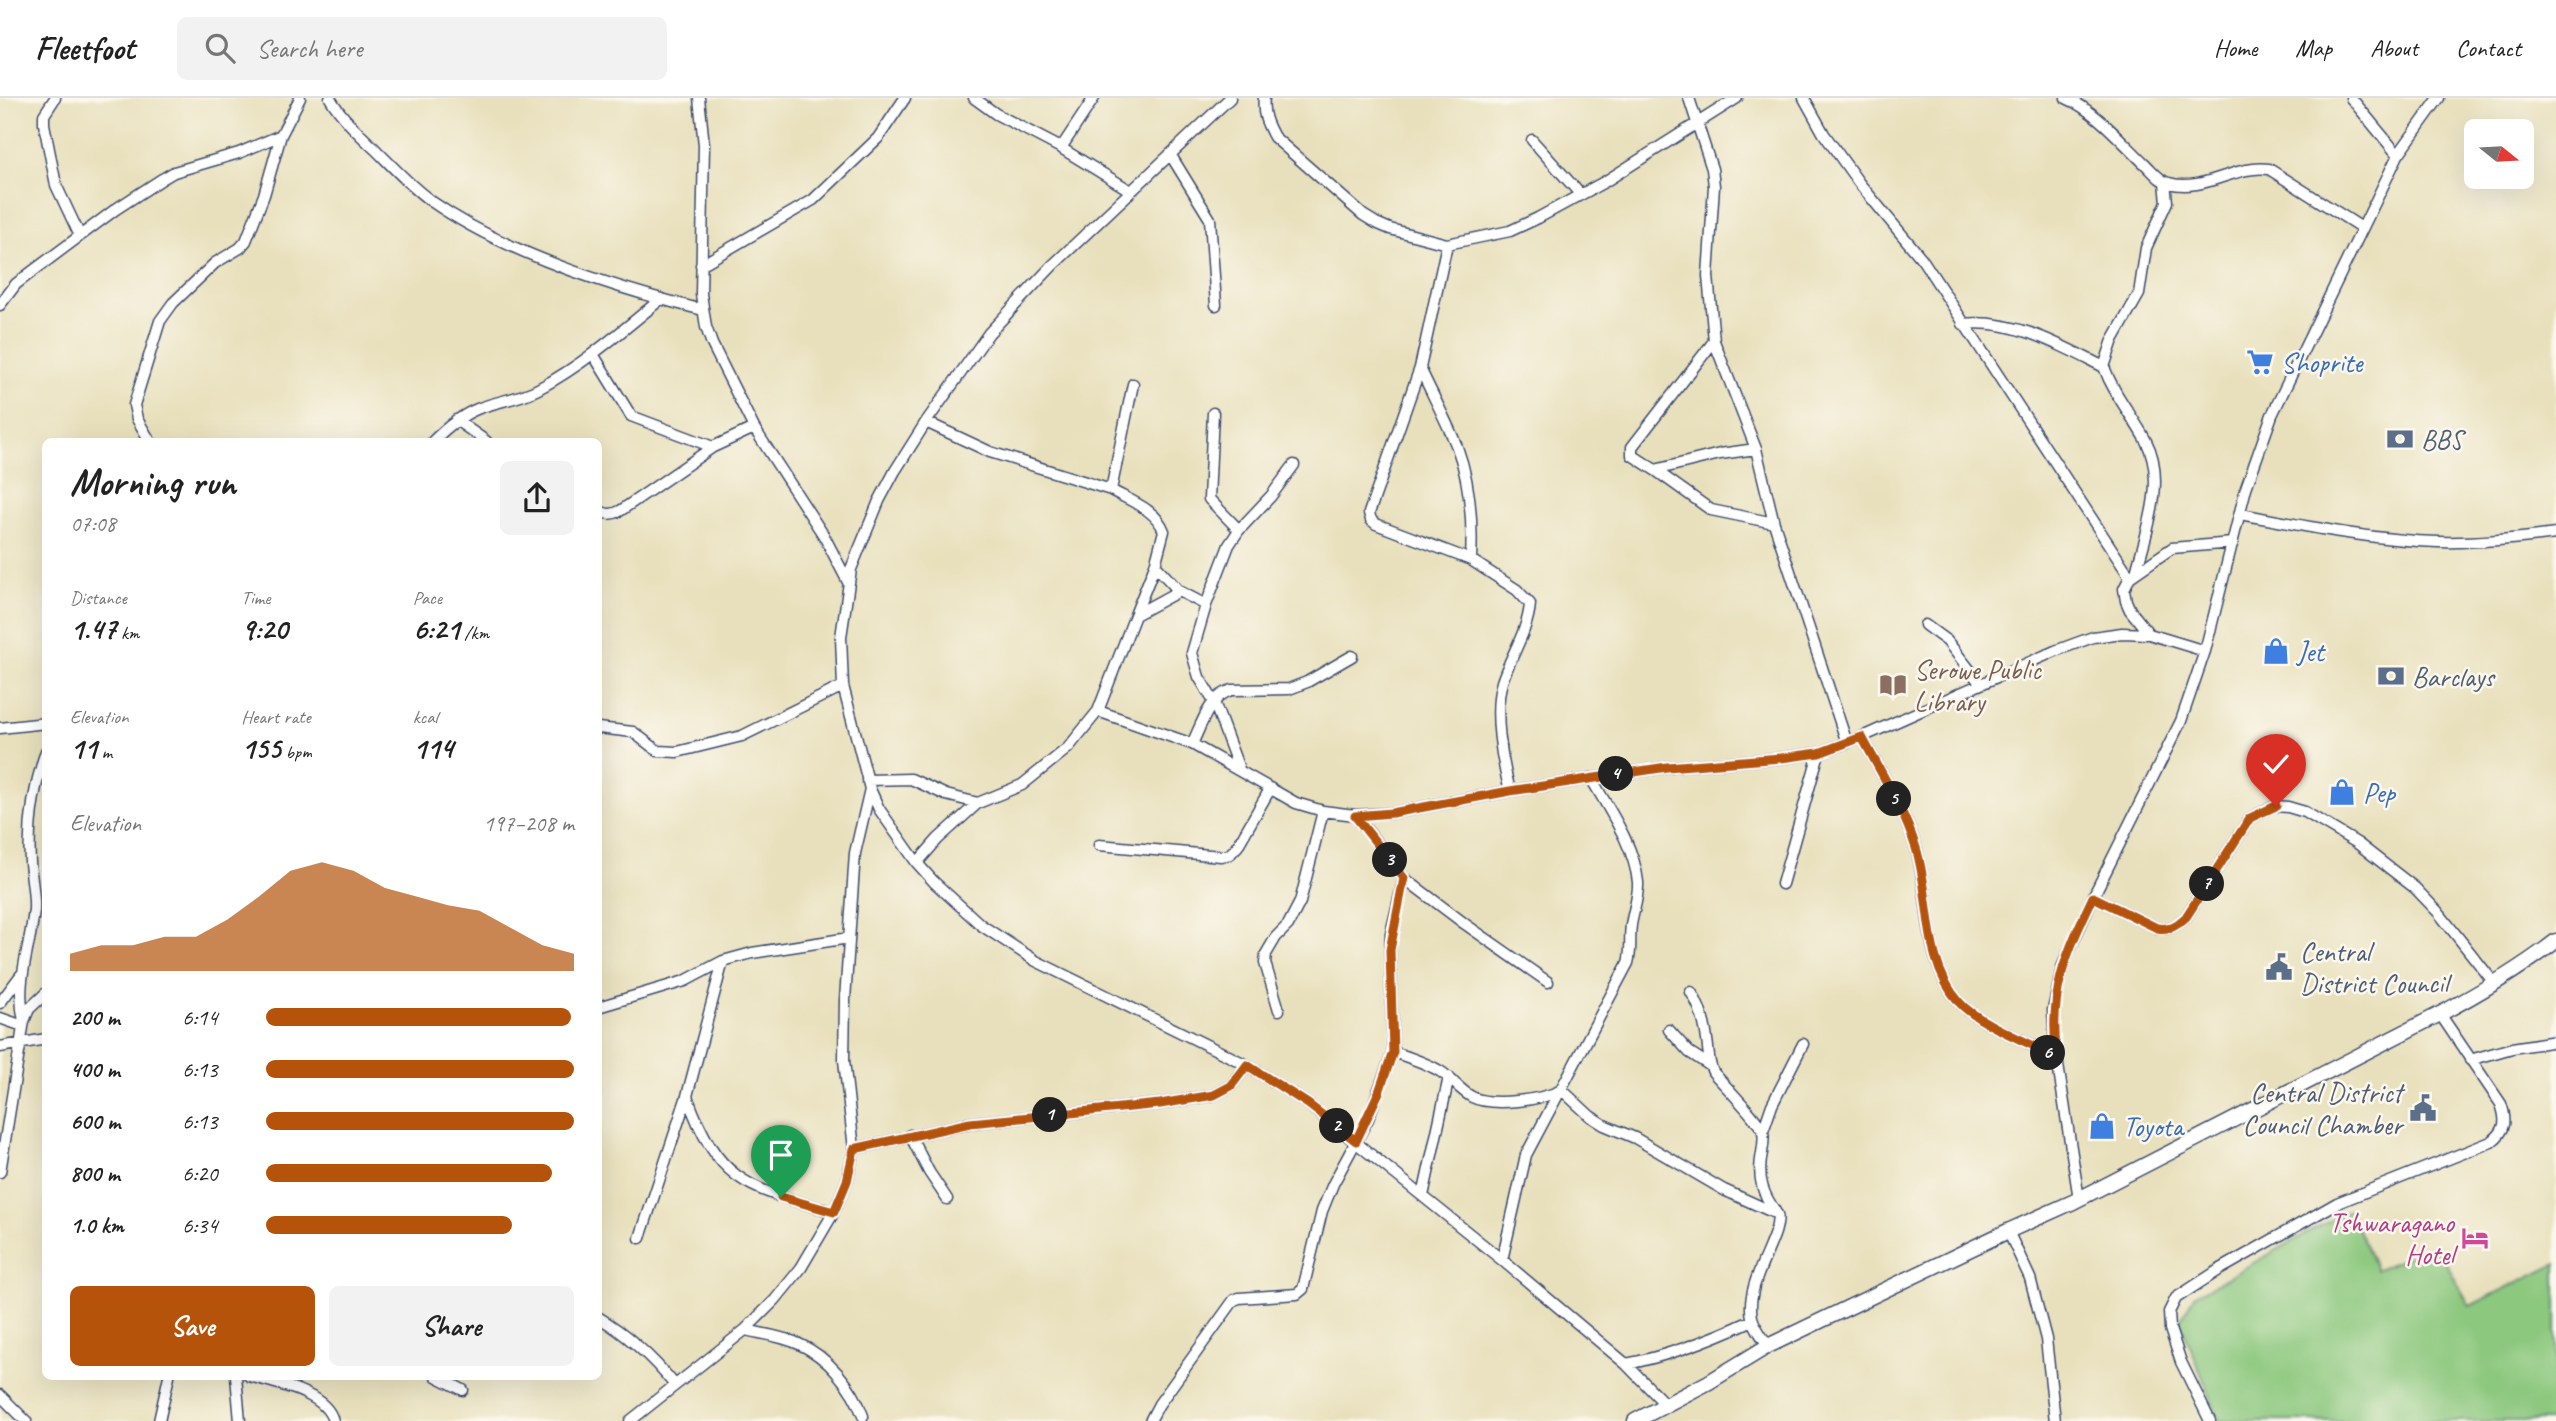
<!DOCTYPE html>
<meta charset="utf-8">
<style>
body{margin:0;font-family:Caveat,sans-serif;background:#f2f2f2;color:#222;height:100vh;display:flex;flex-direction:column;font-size:26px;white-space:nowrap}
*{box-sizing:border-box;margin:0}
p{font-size:23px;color:#767676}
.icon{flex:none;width:38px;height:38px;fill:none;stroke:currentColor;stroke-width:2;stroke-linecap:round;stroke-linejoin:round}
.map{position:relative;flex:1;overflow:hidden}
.drawer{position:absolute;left:42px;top:340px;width:560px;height:942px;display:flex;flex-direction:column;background:#fff;border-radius:10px;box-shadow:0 7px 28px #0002}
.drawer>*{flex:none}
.needle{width:46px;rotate:108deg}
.controls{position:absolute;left:2464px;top:21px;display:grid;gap:14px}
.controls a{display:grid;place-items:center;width:70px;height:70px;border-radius:10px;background:#fff;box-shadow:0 7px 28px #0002;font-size:35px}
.pin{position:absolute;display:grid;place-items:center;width:60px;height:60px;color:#fff;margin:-72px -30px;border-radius:50% 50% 50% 0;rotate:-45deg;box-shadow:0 0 7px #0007}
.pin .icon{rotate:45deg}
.km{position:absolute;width:35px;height:35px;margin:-18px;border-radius:50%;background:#222;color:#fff;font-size:19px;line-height:35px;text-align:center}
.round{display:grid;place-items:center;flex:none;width:74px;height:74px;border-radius:10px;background:#f2f2f2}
.head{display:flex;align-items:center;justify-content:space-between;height:119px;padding:0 28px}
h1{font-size:38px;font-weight:700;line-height:52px}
.metrics{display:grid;grid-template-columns:repeat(3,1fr);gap:10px;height:119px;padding:7px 28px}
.metrics div{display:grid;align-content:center}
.metrics b{font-size:30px;font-weight:700}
.metrics small{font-size:19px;font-weight:400}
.metrics p{font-size:19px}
.chart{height:196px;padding:14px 28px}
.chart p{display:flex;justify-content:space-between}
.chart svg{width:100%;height:126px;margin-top:7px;fill:#b45309;opacity:.7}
.button{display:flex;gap:14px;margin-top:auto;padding:14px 28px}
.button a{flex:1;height:80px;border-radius:10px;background:#b45309;color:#fff;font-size:28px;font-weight:700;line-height:80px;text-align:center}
.button a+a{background:#f2f2f2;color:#222}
ul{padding:0 28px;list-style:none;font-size:23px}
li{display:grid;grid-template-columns:112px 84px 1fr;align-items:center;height:52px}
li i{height:18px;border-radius:9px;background:#b45309}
header{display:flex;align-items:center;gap:42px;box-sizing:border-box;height:98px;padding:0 35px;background:#fff;border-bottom:2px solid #e0e0e0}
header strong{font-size:33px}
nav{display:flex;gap:38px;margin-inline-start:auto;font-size:24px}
.search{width:490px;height:63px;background:#f2f2f2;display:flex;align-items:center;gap:18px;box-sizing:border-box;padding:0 24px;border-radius:10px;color:#767676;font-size:26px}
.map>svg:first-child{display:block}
.green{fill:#8cc87e;stroke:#547c6e;stroke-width:2}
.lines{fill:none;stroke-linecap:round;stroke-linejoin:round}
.minor-casing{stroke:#3a4a6c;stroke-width:13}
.major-casing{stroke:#3a4a6c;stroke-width:17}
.minor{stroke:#fff;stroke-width:10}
.major{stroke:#fff;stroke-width:14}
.route-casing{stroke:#fff;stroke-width:14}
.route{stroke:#b45309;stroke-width:9}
.labels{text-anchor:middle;stroke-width:5;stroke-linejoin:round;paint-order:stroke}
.shop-label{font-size:28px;fill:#366cbe;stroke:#fbf7ec;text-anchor:start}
.service-label{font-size:28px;fill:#4e5e75;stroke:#fbf7ec;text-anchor:start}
.education-label{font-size:28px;fill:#785e54;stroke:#fbf7ec;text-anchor:start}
.hotel-label{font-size:28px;fill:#b23c85;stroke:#fbf7ec;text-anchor:end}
</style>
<header>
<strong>Fleetfoot</strong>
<div class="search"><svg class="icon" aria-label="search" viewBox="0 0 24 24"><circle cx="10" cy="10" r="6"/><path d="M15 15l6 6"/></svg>Search here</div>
<nav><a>Home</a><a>Map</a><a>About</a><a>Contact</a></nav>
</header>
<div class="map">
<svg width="2556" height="1323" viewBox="0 0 2556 1323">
<rect width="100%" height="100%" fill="#fbf7ec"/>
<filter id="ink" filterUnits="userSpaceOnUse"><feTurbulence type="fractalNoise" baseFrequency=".0143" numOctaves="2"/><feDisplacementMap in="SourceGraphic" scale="14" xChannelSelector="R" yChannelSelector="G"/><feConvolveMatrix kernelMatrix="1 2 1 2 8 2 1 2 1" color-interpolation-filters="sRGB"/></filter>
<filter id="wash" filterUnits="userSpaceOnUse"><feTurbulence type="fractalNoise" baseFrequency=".00686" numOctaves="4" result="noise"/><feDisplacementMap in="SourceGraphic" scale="28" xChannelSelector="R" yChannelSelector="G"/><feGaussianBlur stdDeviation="1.57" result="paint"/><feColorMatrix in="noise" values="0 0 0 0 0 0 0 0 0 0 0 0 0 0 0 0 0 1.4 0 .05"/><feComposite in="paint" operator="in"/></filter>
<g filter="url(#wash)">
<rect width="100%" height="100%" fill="#e8e0bc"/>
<path class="green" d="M2349,1112L2376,1172L2436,1147L2470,1208L2556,1165V1323H2220L2180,1223L2194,1198Z"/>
</g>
<g filter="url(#ink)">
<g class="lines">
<defs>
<path id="minor" d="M55,0L44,17V26L56,87L80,138
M330,0C342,20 359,36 376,52C393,69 411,89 431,103C505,155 615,190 703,212
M699,0L704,47L701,196L706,229L712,246L754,330L824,438L848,484
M974,0L996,16L1061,50L1131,93
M1230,0L1052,168L989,235L926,324L895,373L879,403L851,471L841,539L843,588L870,691L879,711L917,765L934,784L981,827L1036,863L1247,967L1308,1006L1502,1162L1626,1266L1666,1307
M1264,0C1262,16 1267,26 1274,39L1363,117L1376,125L1390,131L1447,146L1510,133L1538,120L1606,83L1737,0
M1689,0L1712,71L1714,88L1708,178L1714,243L1756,351L1774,425L1847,645
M1804,0L1824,36L1859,85L1922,161L2130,479
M2066,0C2096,13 2121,43 2144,65C2152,72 2159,83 2169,85C2204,95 2235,66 2269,71L2362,130
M2351,0L2398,57
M1532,42L1581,97
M1061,50L1094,0
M1170,56L1210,121L1216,207
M1447,146L1420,270L1369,415L1371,422L1376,426L1471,462L1517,492L1530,506C1528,533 1510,559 1502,584C1493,614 1502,663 1510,693
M701,167L813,102L878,40L905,0
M0,207L16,186L29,176L116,111L162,81L174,74L239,55L281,37
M1963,226C2013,220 2060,247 2104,269
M1714,243L1632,349V357L1655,372L1720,356L1756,351
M593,256L631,318L713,349
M1420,270C1432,296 1446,322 1457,349C1470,384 1473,424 1471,462
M1133,286L1111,392C1130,403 1156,411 1164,433L1155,467L1135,517
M1213,315L1209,401L1239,432
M456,322L486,343
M926,324L990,354L1111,392
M150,343L137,321L134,307L160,223L173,205L215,165L240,150L246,143L264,97L281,37L300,0
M433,343C446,330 460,318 477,311C497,303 519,301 538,291C583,267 622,233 661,201
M1655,372L1711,412L1774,425
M598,412C606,417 612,417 620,413L713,349L754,330
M2240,416C2305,428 2372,442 2438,444C2477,445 2517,441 2556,436
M1155,467L1179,493L1206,507
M2136,474C2146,435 2167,382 2146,343C2132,317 2114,297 2104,269L2113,242L2139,196L2146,150L2167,104L2165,84
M1925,527L1947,543L1980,585
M2149,536L2130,512L2126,503L2124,491L2130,479L2172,450L2233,445
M1098,613L1192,646L1296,705L1323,713L1355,717L1392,715L1510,693L1667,669L1781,660L1819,655L1862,639L2055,553L2093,539L2122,535L2149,536L2205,553
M0,630L46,625
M598,630L633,634L658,653L677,654L742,638L843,588
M1862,639C1881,675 1904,711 1916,750C1931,801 1922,862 1959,904C1977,925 2030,945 2057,959
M1192,646C1201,628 1209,598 1232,592L1289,591L1307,584L1352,558
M1239,671L1214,604L1199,579L1192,555L1206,507L1229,447L1239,432L1271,398L1294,367
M867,682L911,681L946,697L978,705
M1099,747L1221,758L1230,756L1237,749L1270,691
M917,765L938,741L978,705L1022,687L1068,650L1098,613L1135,517L1179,493
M1404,780L1465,826L1548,884
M1782,786L1819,655
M2093,799L2157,830C2171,832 2176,828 2186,819L2250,720L2275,708L2288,709L2305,714L2357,745L2415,790L2438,814L2495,886
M1691,894C1700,908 1705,925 1707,942C1709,953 1708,964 1713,974C1723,986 1760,1023 1763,1034C1765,1043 1762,1053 1761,1061C1758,1082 1763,1096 1775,1113
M0,905L21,877
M598,909L685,883L723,863L752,855L849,840
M1279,912L1265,865L1266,856L1276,839L1288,827L1300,804L1323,713
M0,920L23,928
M24,923C15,883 30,852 34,812C35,796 31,780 30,764C28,728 34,688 46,653
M1669,932L1689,954L1709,967
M0,949L46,941
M1393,954C1408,959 1424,964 1438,972C1451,979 1459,992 1472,999C1492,1009 1542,1002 1562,992
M2470,962L2512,950L2556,943
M1562,992L1590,1018L1604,1027L1635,1040L1724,1092L1777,1116C1783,1137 1744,1184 1752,1219C1754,1229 1763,1239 1768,1248
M687,998C719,1087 749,1090 834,1114
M1763,1033L1772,1007L1803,946
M910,1037L929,1074L947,1101
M854,1051L970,1025L1160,1006L1214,997L1231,988L1247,967
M0,1074L24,923L29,911L46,895
M1423,1098L1449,979
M2079,1101L2055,948L2053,912L2063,867L2093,799L2181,623L2205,553L2246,390L2272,317L2398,57L2439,0
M2008,1133L2030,1180L2046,1241L2055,1323
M640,1140L687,998L723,863
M1502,1162L1526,1057L1628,865C1632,851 1629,841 1631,827C1633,814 1639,798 1638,784C1634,747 1609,712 1591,680
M598,1219C628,1237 652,1259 674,1286
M745,1232C763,1236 782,1238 799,1246C827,1258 853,1289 863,1318
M1626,1266C1670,1258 1712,1241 1753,1222
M236,1278L240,1323
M249,1278C274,1285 326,1294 333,1323
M436,1278L463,1292
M0,1297L26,1323
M159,1323L169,1278
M630,1323L745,1232L775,1202L801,1170L834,1114L847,1083L854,1051L844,962L845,902L855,755L870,691
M1150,1323L1159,1306L1234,1202L1239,1200L1297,1196L1303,1191L1322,1113L1333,1086L1368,1021L1393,954L1390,852L1391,835L1404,780L1355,717
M2210,1323L2181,1264L2170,1231L2169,1214L2176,1200L2219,1172L2337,1105L2491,1044C2506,1033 2507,1023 2501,1006L2440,916"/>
<path id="major" d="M1635,1323L1709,1284L1768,1248L2008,1133L2073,1104L2440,916C2481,894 2520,871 2556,843"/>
</defs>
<use href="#minor" class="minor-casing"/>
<use href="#major" class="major-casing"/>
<use href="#minor" class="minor"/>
<use href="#major" class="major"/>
</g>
</g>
<g class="lines" filter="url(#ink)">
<defs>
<path id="route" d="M781,1099L834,1114L847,1083L854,1051L970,1025L1160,1006L1214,997L1231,988L1247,967L1308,1006L1356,1043L1379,994L1393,954L1390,852L1404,780L1355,718L1392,715L1510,693L1667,669L1781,660L1819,655L1862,639C1881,675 1904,711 1916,750C1932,801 1922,862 1959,904C1977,925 2030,945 2057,959C2048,895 2066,856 2093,799L2157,830C2171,832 2176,828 2186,819L2250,720L2276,708"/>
</defs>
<use href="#route" class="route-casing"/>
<use href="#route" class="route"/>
</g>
<defs>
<symbol id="supermarket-bare" viewBox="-9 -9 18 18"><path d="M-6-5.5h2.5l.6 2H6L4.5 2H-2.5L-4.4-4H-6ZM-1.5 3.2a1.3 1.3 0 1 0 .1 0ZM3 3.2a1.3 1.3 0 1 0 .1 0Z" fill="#3f7fe0" stroke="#fbf7ec" stroke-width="2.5" paint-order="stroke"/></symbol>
<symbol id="bank-bare" viewBox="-9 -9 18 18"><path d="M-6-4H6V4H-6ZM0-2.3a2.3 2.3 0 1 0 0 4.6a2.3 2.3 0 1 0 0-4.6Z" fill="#5c6f8a" stroke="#fbf7ec" stroke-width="2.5" paint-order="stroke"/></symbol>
<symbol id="shop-bare" viewBox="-9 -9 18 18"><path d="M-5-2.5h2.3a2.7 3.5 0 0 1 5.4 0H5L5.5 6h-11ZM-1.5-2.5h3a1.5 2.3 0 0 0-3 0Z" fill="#3f7fe0" stroke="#fbf7ec" stroke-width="2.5" paint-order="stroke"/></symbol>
<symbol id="library-bare" viewBox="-9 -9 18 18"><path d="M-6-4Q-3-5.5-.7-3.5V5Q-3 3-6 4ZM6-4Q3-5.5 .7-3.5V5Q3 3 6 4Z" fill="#8d6e63" stroke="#fbf7ec" stroke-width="2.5" paint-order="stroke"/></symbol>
<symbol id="civic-bare" viewBox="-9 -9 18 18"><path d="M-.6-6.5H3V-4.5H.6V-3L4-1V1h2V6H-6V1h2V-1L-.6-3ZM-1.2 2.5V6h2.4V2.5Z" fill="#5c6f8a" stroke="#fbf7ec" stroke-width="2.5" paint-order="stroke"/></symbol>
<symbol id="hotel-bare" viewBox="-9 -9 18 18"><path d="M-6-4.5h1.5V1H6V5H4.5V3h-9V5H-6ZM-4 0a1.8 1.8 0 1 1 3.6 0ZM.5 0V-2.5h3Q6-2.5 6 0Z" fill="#d1479c" stroke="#fbf7ec" stroke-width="2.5" paint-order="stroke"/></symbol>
</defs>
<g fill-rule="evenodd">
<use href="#supermarket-bare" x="2241" y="245" width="38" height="38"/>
<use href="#bank-bare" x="2381" y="322" width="38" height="38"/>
<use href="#shop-bare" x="2257" y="534" width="38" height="38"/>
<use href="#bank-bare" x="2372" y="559" width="38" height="38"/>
<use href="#library-bare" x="1874" y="568" width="38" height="38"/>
<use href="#shop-bare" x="2323" y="675" width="38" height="38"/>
<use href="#civic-bare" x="2260" y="850" width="38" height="38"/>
<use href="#civic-bare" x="2404" y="991" width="38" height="38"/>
<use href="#shop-bare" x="2083" y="1009" width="38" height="38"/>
<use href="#hotel-bare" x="2456" y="1121" width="38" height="38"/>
</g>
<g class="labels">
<g class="shop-label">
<text x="2281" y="274">Shoprite</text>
<text x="2297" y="563">Jet</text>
<text x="2363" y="704">Pep</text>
<text x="2123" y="1038">Toyota</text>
</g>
<g class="service-label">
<text x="2421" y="351">BBS</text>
<text x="2412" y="588">Barclays</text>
<text x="2300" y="863">Central<tspan x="2300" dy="32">District Council</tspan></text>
<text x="2402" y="1004" text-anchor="end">Central District<tspan x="2402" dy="32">Council Chamber</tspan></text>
</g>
<g class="education-label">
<text x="1914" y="581">Serowe Public<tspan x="1914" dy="32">Library</tspan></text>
</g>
<g class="hotel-label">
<text x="2454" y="1134">Tshwaragano<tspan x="2454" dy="32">Hotel</tspan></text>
</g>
</g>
</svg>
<div class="controls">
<a><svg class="needle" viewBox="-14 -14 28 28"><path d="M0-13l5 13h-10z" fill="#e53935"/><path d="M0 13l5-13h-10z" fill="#767676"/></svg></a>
</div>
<div class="pin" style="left:781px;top:1099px;background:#1e9e55"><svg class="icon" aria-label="arrive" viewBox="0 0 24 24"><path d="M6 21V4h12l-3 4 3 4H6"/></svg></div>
<div class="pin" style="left:2276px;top:708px;background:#d93025"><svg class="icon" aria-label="check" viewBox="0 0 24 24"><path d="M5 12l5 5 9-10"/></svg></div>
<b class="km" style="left:1050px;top:1017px">1</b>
<b class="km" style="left:1337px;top:1028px">2</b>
<b class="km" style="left:1390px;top:762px">3</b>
<b class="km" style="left:1616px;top:676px">4</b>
<b class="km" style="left:1894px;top:701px">5</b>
<b class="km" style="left:2048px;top:955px">6</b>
<b class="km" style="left:2207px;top:786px">7</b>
<section class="drawer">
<div class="head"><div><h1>Morning run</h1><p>07:08</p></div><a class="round"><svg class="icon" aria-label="share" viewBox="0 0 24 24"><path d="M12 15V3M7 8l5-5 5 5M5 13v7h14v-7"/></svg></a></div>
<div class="metrics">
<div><p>Distance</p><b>1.47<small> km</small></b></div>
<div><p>Time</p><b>9:20</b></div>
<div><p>Pace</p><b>6:21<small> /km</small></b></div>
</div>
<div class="metrics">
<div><p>Elevation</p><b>11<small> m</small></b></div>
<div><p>Heart rate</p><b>155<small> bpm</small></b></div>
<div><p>kcal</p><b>114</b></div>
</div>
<div class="chart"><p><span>Elevation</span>197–208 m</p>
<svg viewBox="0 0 160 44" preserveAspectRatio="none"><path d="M0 44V38L10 35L20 35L30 32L40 32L50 26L60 18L70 9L80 6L90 9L100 15L110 18L120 21L130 23L140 29L150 35L160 38V44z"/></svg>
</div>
<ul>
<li><b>200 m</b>6:14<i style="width:99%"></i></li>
<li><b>400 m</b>6:13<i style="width:100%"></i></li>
<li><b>600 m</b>6:13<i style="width:100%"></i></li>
<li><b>800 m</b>6:20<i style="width:93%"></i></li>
<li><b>1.0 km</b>6:34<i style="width:80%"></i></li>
</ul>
<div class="button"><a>Save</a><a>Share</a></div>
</section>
</div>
